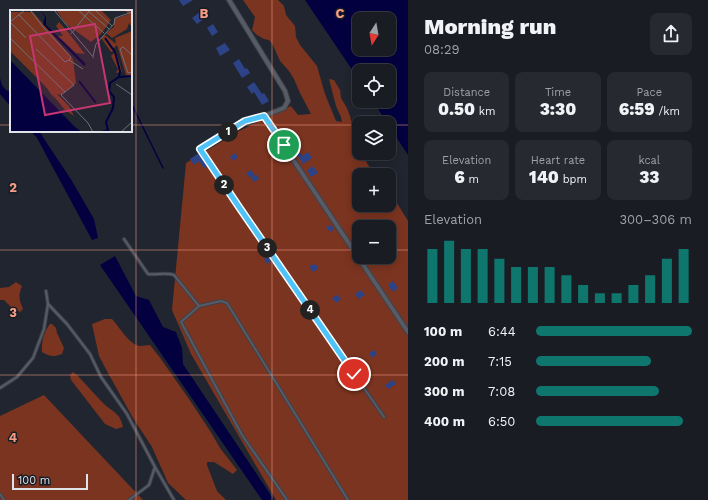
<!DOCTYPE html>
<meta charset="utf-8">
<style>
body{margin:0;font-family:"Work Sans",sans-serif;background:#262930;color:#f1f3f6;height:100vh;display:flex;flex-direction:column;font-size:15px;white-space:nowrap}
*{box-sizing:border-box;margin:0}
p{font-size:13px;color:#9fa1a6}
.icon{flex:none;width:22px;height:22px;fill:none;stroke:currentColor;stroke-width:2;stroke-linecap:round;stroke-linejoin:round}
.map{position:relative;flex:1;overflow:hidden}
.drawer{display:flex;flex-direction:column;background:#191c23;width:300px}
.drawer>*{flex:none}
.needle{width:26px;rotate:191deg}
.fabs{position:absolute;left:352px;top:12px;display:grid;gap:8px}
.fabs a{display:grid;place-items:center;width:44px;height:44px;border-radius:8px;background:#191c23;box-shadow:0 2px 10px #0003,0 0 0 1px #373a41;font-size:20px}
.scale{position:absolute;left:12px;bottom:10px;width:76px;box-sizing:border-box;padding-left:4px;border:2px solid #e0e3e9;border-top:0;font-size:11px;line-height:14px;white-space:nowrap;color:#e0e3e9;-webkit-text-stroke:3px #181c25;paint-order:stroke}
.pin{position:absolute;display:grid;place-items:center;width:34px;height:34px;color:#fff;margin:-17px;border:2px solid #fff;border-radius:50%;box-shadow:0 1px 4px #0007}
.km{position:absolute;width:20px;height:20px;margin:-10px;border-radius:50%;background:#222;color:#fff;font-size:11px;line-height:20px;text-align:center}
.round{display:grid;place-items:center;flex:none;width:42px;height:42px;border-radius:8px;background:#262930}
.overview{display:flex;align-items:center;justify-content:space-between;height:68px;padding:0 16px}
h1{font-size:22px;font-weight:800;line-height:30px}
.figures{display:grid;grid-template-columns:repeat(3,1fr);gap:6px;height:68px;padding:4px 16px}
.figures div{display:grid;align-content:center;border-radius:8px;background:#262930;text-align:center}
.figures b{font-size:17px;font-weight:800}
.figures small{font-size:11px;font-weight:400}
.figures p{font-size:11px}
.chart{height:112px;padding:8px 16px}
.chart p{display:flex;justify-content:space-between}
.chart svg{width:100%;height:72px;margin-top:4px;stroke:#0f766e;stroke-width:6}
ul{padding:0 16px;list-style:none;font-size:13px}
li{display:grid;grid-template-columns:64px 48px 1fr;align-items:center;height:30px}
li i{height:10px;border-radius:5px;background:#0f766e}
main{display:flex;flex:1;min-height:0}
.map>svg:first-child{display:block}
.green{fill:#7b3420;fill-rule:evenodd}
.water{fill:#030040;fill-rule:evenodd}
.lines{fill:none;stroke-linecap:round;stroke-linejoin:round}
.stream{stroke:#030040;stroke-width:1.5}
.building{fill:#2d4388}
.service-casing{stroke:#3e4149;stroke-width:4}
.minor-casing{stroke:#3e4149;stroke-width:6}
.service{stroke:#565b66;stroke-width:2}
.minor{stroke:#565b66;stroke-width:4}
.route-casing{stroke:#fff;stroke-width:8}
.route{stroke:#4fc3f7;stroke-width:5}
.grid{fill:none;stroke:#f49e86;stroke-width:1;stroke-opacity:0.55}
.inset-river{fill:none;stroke:#030040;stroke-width:2}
.inset-road{fill:none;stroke:#6d7179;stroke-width:1}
.view{fill:#c63670;fill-opacity:0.15;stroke:#c63670;stroke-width:2}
.inset-edge{fill:none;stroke:#e0e3e9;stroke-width:2}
.grid-label{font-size:13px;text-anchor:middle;font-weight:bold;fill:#f49e86;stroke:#181c25;stroke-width:3;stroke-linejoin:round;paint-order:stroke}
</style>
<main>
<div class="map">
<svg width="408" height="500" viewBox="0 0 408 500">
<rect width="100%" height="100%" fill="#21252f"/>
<path class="green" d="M243,0H278L284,6L286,15L295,26L296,37L300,45L317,66L325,94L336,121L342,122L341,117L336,106L329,79L334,80L340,90L341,98L347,108L350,116L353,128L359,142V153H363C365,162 370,168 376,175H359V205H389V190L408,221V500H276L191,354L172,310L186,163L239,131L291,106L298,115L311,114L300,93L294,79L289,71L280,61L273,45L269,40L264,39L257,35L252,30L255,17ZM359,227H389V257H359Z
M16,282L22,286C18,296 19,299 23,309L20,312L11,307L4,300H0V288L9,287Z
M105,319H112C119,326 129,345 140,346C143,346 147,345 150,345L161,359L191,402L212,434L220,448L237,470L233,474L214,462H207V465L217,491L226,500H186L168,483L152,447L133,418L108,373L99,356L92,324Z
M50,324H52L56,328L57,333L64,348L62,354C54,357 50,357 42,352C41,343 44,331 50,324Z
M73,372L77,375C86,384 94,394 103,403C112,412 120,412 123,427L116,429L105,424L71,380L70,375Z
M44,395L143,500H0V416Z"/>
<path class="water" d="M305,0H408V155L389,126V123H387L373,101H389V71H359V80ZM359,19H389V49H359Z
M0,78C2,87 3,88 11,93V107L0,94Z
M31,131H39L72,181L94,219L98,238L92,240L37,138Z
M115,256L136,296L149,300L163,327L176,332L182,348L183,364L274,500H262L100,265Z"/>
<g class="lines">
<path class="stream" d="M131,103L163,168"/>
</g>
<path class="building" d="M179,0H193L183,6Z
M204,9L209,15L197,24L192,18Z
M213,24L218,32L212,36L207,28Z
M225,43L230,50L220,56L216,48Z
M239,59L245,69L247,68L250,73L242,78L233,63Z
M254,82L262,94L264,93L269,101L262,105L254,92L252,94L247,87Z
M295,145L302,156L308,152L312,158L303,164L292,147Z
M199,153L208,166L204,168L199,161L194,165L190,159Z
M235,153L238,157L233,161L230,157Z
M313,166L318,173L311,177L307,170Z
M251,170L255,176L257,175L259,179L254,182L250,176L249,177L246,173Z
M331,225L334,229L330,232L326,227Z
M268,256L271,261L267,264L264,259Z
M316,264L318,269L313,272L309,266Z
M393,281L398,288L393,292L388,285Z
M361,290L365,295L358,299L355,294Z
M337,295L341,299L336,303L332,298Z
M374,350L377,354L372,358L369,353Z
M393,380L396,384L388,389L385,385Z"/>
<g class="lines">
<defs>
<path id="service" d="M200,149L211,167L294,287L384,417
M124,239L148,274C157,275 167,272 174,275L199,306L181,322L242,435L287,500
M46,291L48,304L67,324L90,354L101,377L127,414L155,467L174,500
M199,306L221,301L227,303L348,500
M0,388L17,377L33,358L44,329L48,304
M0,494L4,500
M129,500L149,485L155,467"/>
<path id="minor" d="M264,116L408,332
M200,149L245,121L264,116L284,108L288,101L285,91L229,0"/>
</defs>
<use href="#service" class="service-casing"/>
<use href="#minor" class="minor-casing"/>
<use href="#service" class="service"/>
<use href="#minor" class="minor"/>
</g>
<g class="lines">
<defs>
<path id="route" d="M284,145L264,116L245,121L200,149L239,207L354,374"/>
</defs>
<use href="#route" class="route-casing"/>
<use href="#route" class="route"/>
</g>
<path class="grid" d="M136,0V500M272,0V500M0,125H11M131,125H359M389,125H408M0,250H359M389,250H408M0,375H408"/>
<g transform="translate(10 10)">
<rect width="122" height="122" fill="#21252f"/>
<path d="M46,0H91L101,10L91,24L81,32L56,14ZM114,0H122V17L119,13L117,19L102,28L96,23L104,17V9L119,4ZM0,2H23L63,49L66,73L51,85L47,84L59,96L64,106L55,100L42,84L45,90L36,77L0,41ZM49,12L58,22L75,44L66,43L48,26H53L46,16ZM122,21V67L116,65L107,35L103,39L106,40L101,42L91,28L95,25L106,34L105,28ZM106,41L112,62L106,63L108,59L101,46Z" fill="#7b3420"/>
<path d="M30,0L36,7V15L76,54L74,56L33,14L35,7ZM0,50L65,117L72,122H0Z" fill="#030040"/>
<path class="inset-river" d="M95,28L105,42L110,61L109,67M69,71L86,93M92,122L98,120L96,112L103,98L104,87L99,81L100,73L109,67L122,66"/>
<path class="inset-road" d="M15,0L0,12L16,28M23,0L21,1L33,17L61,47L59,50L73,59M44,0L84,48M68,0L94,23M77,0L99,19M85,0L102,16M9,5L55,52L59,50M61,24L80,0M0,28L55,82M26,39L64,75L51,85L78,113L83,122M122,45L113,37L110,39L118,63L122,62M83,46L86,34L104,14L105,8L122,2M106,74L122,85M111,122L122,112"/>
<path class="view" d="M85,14L100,93L35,105L20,26Z"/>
<rect width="122" height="122" class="inset-edge"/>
</g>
<g class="grid-label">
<text x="204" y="18">B</text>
<text x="340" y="18">C</text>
<text x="13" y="192">2</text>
<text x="13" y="317">3</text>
<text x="13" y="442">4</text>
</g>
</svg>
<div class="fabs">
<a><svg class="needle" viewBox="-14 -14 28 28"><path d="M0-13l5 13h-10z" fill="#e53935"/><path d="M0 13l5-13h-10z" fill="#9fa1a6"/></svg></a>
<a><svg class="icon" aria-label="locate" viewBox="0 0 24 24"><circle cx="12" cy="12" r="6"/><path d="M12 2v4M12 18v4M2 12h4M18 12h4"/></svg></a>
<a><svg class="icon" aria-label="layers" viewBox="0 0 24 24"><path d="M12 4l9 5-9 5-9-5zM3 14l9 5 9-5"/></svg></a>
<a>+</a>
<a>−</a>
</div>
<div class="scale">100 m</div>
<div class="pin" style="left:284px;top:145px;background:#1e9e55"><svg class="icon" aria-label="arrive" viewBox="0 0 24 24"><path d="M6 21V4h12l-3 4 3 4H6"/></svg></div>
<div class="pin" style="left:354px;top:374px;background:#d93025"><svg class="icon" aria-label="check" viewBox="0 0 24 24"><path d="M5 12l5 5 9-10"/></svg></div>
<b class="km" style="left:228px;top:132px">1</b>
<b class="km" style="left:224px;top:185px">2</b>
<b class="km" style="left:267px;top:248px">3</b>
<b class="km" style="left:310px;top:310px">4</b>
</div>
<section class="drawer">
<div class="overview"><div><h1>Morning run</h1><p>08:29</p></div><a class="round"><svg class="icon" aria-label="share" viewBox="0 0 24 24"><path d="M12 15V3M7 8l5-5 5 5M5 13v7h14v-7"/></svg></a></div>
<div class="figures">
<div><p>Distance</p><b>0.50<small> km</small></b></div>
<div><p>Time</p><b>3:30</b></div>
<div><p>Pace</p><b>6:59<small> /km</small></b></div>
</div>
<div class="figures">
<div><p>Elevation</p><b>6<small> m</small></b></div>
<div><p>Heart rate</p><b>140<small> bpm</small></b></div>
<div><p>kcal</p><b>33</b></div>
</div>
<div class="chart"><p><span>Elevation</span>300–306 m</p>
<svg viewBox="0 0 160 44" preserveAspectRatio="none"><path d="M5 44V11M15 44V6M25 44V11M35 44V11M45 44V17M55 44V22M65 44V22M75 44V22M85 44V27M95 44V33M105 44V38M115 44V38M125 44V33M135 44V27M145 44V17M155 44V11"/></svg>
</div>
<ul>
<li><b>100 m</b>6:44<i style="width:100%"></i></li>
<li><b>200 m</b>7:15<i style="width:74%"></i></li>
<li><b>300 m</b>7:08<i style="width:79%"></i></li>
<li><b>400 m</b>6:50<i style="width:94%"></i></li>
</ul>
</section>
</main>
